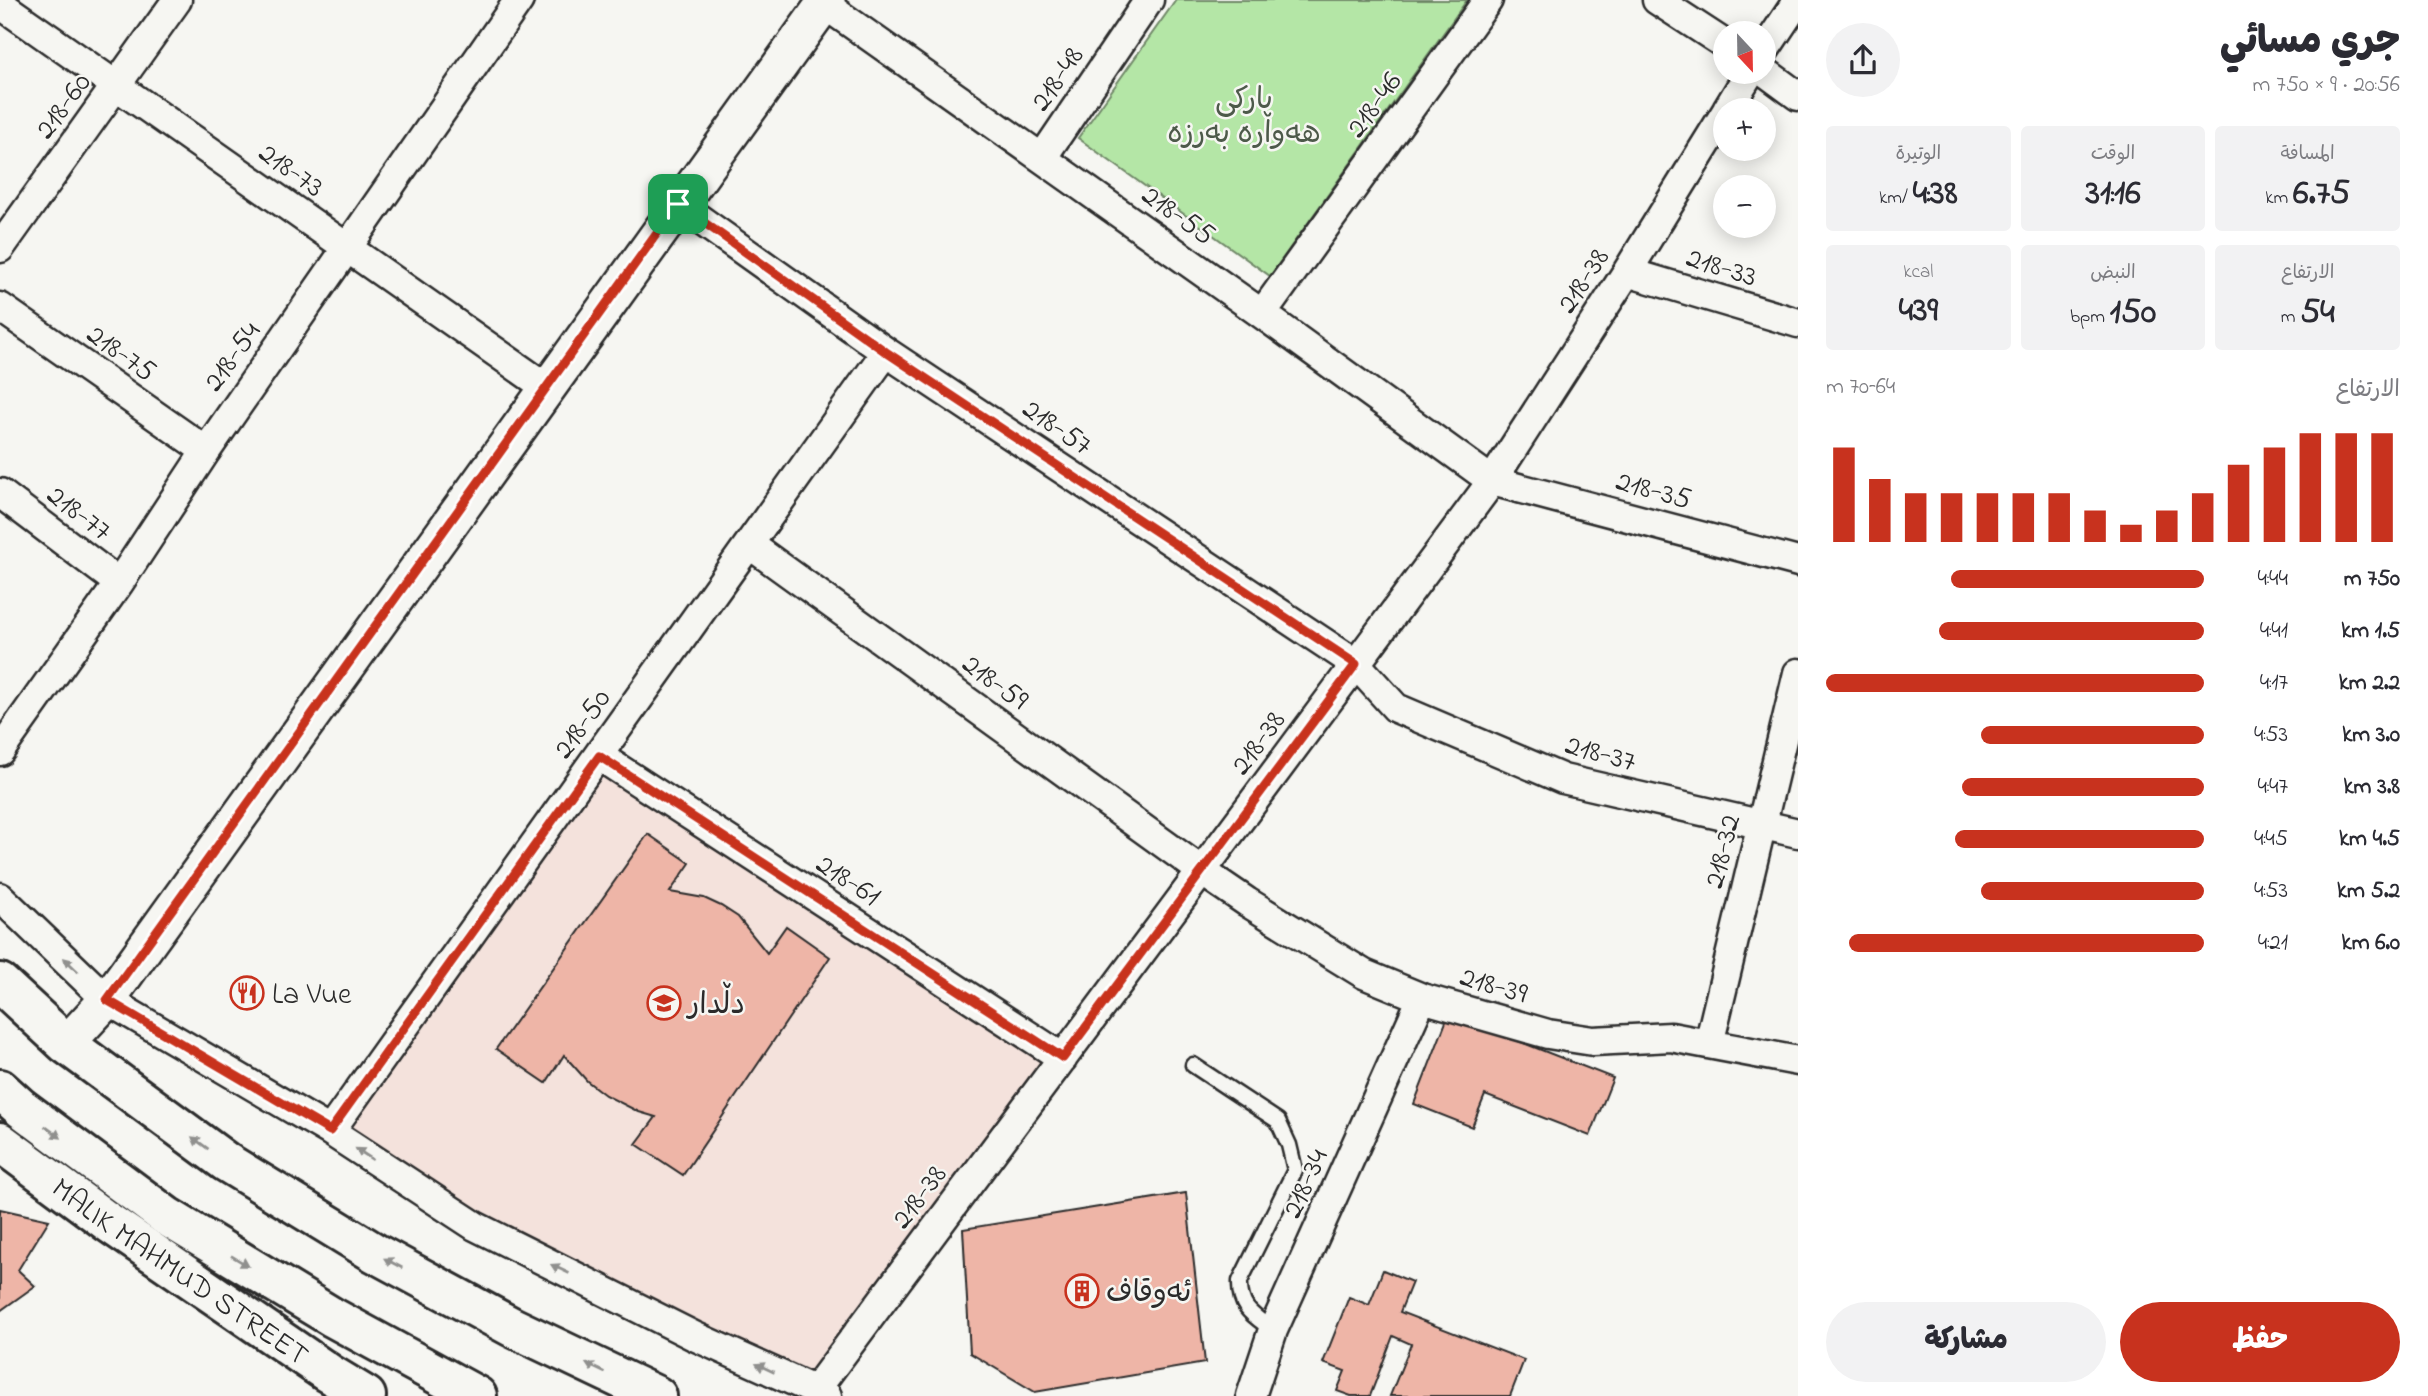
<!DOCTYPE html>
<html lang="ar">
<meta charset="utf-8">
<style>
body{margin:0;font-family:"Indie Flower","Playpen Sans Arabic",sans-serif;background:#f2f2f3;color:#2b2b33;direction:rtl;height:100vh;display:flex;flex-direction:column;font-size:26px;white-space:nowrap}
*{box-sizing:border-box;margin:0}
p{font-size:23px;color:#7c7c81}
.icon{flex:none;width:38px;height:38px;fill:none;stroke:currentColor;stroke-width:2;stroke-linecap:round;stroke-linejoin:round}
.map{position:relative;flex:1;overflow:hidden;direction:ltr}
.panel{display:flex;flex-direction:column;background:#fff;width:630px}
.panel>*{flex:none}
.needle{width:46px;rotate:158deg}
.tools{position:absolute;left:1713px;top:21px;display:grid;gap:14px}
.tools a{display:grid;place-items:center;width:63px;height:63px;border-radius:50%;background:#fff;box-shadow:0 4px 18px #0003;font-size:35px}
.pin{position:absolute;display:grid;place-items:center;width:60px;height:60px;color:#fff;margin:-30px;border-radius:14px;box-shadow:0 4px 10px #0006}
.round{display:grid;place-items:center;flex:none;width:74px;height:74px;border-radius:37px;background:#f2f2f3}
.summary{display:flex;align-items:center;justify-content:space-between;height:119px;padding:0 28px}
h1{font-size:38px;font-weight:800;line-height:52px}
.metrics{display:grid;grid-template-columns:repeat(3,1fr);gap:10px;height:119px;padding:7px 28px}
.metrics div{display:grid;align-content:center;border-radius:7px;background:#f2f2f3;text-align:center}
.metrics b{font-size:35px;font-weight:800}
.metrics small{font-size:19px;font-weight:400}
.metrics p{font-size:19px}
.chart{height:196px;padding:14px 28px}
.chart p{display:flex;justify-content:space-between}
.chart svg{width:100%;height:126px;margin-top:7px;stroke:#c8321e;stroke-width:6}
.button{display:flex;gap:14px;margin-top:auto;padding:14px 28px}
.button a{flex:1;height:80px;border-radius:42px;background:#c8321e;color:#fff;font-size:28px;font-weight:800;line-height:80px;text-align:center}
.button a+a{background:#f2f2f3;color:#2b2b33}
ul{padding:0 28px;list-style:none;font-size:23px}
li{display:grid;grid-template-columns:112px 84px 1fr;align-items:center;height:52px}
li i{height:18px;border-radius:9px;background:#c8321e}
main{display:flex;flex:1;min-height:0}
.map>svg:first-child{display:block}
.built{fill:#f4e2dc}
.green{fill:#b4e6a6;stroke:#708868;stroke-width:2}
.building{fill:#eeb5a7;stroke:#2b2b2b;stroke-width:2}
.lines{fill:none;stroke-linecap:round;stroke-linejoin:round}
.service-casing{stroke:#2b2b2b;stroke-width:19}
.minor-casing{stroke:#2b2b2b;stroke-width:33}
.tertiary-casing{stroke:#2b2b2b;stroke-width:40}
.secondary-casing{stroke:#2b2b2b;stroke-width:44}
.trunk-casing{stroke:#2b2b2b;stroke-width:44}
.service{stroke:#f6f6f2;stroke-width:14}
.minor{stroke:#f6f6f2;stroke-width:28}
.tertiary{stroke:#f6f6f2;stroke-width:35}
.secondary{stroke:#f6f6f2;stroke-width:38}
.trunk{stroke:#f6f6f2;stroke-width:38}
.oneway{fill:#90908e}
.route-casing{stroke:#fff;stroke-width:14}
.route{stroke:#c8321e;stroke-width:9}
.labels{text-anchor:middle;stroke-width:5;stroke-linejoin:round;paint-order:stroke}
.street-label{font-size:30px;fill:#2b2b2b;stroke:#f6f6f2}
.park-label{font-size:30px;fill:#4d5a4a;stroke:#f6f6f2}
.poi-label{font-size:30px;fill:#2b2b2b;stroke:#f6f6f2;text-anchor:start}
</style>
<main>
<section class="panel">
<div class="summary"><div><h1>جري مسائي</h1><p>20:56 · 9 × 750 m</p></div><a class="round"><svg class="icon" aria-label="share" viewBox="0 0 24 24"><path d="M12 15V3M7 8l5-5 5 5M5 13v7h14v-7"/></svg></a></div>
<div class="metrics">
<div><p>المسافة</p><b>6.75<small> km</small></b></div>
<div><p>الوقت</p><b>31:16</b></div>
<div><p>الوتيرة</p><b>4:38<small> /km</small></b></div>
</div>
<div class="metrics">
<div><p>الارتفاع</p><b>54<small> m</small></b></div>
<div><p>النبض</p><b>150<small> bpm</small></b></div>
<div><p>kcal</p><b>439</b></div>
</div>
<div class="chart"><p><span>الارتفاع</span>64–70 m</p>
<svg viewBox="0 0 160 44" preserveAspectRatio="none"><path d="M5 44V11M15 44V22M25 44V27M35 44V27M45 44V27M55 44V27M65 44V27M75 44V33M85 44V38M95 44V33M105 44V27M115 44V17M125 44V11M135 44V6M145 44V6M155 44V6"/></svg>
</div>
<ul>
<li><b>750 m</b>4:44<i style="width:67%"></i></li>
<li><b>1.5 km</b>4:41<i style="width:70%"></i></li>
<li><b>2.2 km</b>4:17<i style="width:100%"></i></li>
<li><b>3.0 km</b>4:53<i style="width:59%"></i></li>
<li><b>3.8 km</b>4:47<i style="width:64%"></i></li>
<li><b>4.5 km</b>4:45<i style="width:66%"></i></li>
<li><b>5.2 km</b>4:53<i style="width:59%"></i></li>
<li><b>6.0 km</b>4:21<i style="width:94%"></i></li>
</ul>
<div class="button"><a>حفظ</a><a>مشاركة</a></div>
</section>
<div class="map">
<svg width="1798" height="1396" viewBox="0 0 1798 1396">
<rect width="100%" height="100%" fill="#f6f6f2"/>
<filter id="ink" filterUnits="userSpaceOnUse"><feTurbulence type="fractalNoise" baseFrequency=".0143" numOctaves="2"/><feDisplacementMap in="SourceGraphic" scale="14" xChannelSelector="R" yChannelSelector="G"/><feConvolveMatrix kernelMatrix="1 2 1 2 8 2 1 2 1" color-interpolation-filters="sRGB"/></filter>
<g filter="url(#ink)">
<path class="built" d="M599,756L1063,1058L814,1392L694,1336L330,1131Z"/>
<path class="green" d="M1176,0H1467L1270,276L1078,138Z"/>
<path class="building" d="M648,834L690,863L670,892L704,898L721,906L738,917L767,953L786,926L830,957L683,1175L636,1144L656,1117L639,1112L605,1095L587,1081L564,1055L546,1083L496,1049Z
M1449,1014L1613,1078L1590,1136L1485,1095L1472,1127L1414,1104Z
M1186,1193L1205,1363L1035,1392L970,1353L963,1229Z
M0,1209L49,1220L18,1270L35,1286L0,1311Z
M1383,1270L1412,1282L1400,1312L1524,1360L1510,1396H1390L1411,1344L1393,1336L1370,1396H1351L1337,1391L1345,1371L1323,1363L1349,1297L1369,1305Z"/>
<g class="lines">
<defs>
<path id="service" d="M1193,1065L1278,1121L1289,1145L1295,1170L1240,1281C1239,1309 1253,1315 1273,1330"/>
<path id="minor" d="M1657,0L1726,45
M0,4L547,388
M824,4L1262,314L1492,481L1798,562
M1764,51L1798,0
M1764,71L1798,96
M1727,110L1750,72
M1042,158L1149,0
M678,204L886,352L1356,664L1396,708L1563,779L1798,833
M0,248L177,0
M1627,272L1798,323
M0,307L206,451
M1262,314L1488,0
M0,493L119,583
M749,544L1203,872L1247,902L1364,974L1422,998L1548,1034L1593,1041L1671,1037L1798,1061
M0,751L119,583L206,451L519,0
M599,756L1063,1058
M0,897L107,1000L330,1131L475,1226L694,1336L827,1396
M1709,1044L1798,673
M330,1131L886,352
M814,1392L1492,481L1627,272L1726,112
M1251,1396L1273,1330L1422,998"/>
<path id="tertiary" d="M66,1044L107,1000L827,0"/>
<g id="secondary">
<path id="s1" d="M0,1142L108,1222L328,1373L366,1396"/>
</g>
<path id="trunk" d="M0,983L66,1044L226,1162L375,1253L512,1327L657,1396
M0,1089L21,1108L166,1216L332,1317L477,1396"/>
</defs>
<use href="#service" class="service-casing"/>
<use href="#minor" class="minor-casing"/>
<use href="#tertiary" class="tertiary-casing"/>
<use href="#secondary" class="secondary-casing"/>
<use href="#trunk" class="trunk-casing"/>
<use href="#service" class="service"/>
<use href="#minor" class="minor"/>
<use href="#tertiary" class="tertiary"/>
<use href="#secondary" class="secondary"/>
<use href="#trunk" class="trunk"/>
</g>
<defs><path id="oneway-solid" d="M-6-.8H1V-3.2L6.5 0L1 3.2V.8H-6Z" transform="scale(1.75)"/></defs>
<g class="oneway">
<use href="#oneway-solid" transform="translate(71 965) rotate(-136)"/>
<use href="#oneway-solid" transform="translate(53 1132) rotate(36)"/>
<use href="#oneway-solid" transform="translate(200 1143) rotate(-144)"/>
<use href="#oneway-solid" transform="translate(364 1154) rotate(-147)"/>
<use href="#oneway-solid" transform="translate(240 1261) rotate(31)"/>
<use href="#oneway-solid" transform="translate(393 1263) rotate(-152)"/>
<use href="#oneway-solid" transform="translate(560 1269) rotate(-154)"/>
<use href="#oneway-solid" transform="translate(595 1368) rotate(-154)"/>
<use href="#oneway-solid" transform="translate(765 1368) rotate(-155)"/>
</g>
</g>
<g class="lines" filter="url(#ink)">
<defs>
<path id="route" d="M678,204L886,352L1356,664L1063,1058L599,756L330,1131L107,1000Z"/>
</defs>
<use href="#route" class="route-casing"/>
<use href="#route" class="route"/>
</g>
<defs>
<symbol id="restaurant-ring" viewBox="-11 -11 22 22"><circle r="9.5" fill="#f6f6f2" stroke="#c8321e" stroke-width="1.5"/><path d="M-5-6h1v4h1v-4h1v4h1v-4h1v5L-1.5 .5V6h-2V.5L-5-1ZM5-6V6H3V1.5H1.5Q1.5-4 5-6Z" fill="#c8321e"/></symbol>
<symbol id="school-ring" viewBox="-11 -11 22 22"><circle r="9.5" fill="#f6f6f2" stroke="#c8321e" stroke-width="1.5"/><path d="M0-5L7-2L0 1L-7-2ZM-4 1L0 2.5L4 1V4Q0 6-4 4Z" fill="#c8321e"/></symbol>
<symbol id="building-ring" viewBox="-11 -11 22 22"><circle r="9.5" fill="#f6f6f2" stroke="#c8321e" stroke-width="1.5"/><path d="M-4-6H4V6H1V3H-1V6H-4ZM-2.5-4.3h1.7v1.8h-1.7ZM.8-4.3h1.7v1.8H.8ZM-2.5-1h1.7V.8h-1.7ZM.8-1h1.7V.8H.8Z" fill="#c8321e"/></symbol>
</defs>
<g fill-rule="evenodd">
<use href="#restaurant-ring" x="228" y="974" width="38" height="38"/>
<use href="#school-ring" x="645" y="984" width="38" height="38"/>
<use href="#building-ring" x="1063" y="1272" width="38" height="38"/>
</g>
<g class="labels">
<g class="street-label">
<text transform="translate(1056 78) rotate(-56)" y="10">218-48</text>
<text transform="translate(1373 104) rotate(-54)" y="10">218-46</text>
<text transform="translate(62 105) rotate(-54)" y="10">218-60</text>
<text transform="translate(292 169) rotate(35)" y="10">218-73</text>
<text transform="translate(1179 214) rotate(35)" y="10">218-55</text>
<text transform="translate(1722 266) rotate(17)" y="10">218-33</text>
<text transform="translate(1582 280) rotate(-57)" y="10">218-38</text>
<text transform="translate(122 352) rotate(35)" y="10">218-75</text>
<text transform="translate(231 356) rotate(-55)" y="10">218-54</text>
<text transform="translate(1058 426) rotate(34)" y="10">218-57</text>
<text transform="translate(1654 489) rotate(15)" y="10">218-35</text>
<text transform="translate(80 512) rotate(37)" y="10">218-77</text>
<text transform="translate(996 681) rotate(36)" y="10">218-59</text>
<text transform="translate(581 723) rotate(-55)" y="10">218-50</text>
<text transform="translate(1257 742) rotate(-54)" y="10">218-38</text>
<text transform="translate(1601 752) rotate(15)" y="10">218-37</text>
<text transform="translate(1721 851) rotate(-76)" y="10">218-32</text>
<text transform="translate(849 879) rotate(33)" y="10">218-61</text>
<text transform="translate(1494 984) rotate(16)" y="10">218-39</text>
<text transform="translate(1304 1183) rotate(-66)" y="10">218-34</text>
<text transform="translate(918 1196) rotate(-53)" y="10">218-38</text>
<text dy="10" stroke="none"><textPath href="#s1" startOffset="222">MALIK MAHMUD STREET</textPath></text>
</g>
<g class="park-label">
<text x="1244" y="108">پارکی<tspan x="1244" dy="34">هەوارە بەرزە</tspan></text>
</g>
<g class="poi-label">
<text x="272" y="1003">La Vue</text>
<text x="688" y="1013">دڵدار</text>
<text x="1106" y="1301">ئەوقاف</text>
</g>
</g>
</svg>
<div class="tools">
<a><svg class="needle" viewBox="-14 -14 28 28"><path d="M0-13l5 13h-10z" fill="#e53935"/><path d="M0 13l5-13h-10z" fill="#7c7c81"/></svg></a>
<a>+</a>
<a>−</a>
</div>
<div class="pin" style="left:678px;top:204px;background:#1e9e55"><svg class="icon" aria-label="arrive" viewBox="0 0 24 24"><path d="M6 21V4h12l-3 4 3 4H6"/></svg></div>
</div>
</main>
